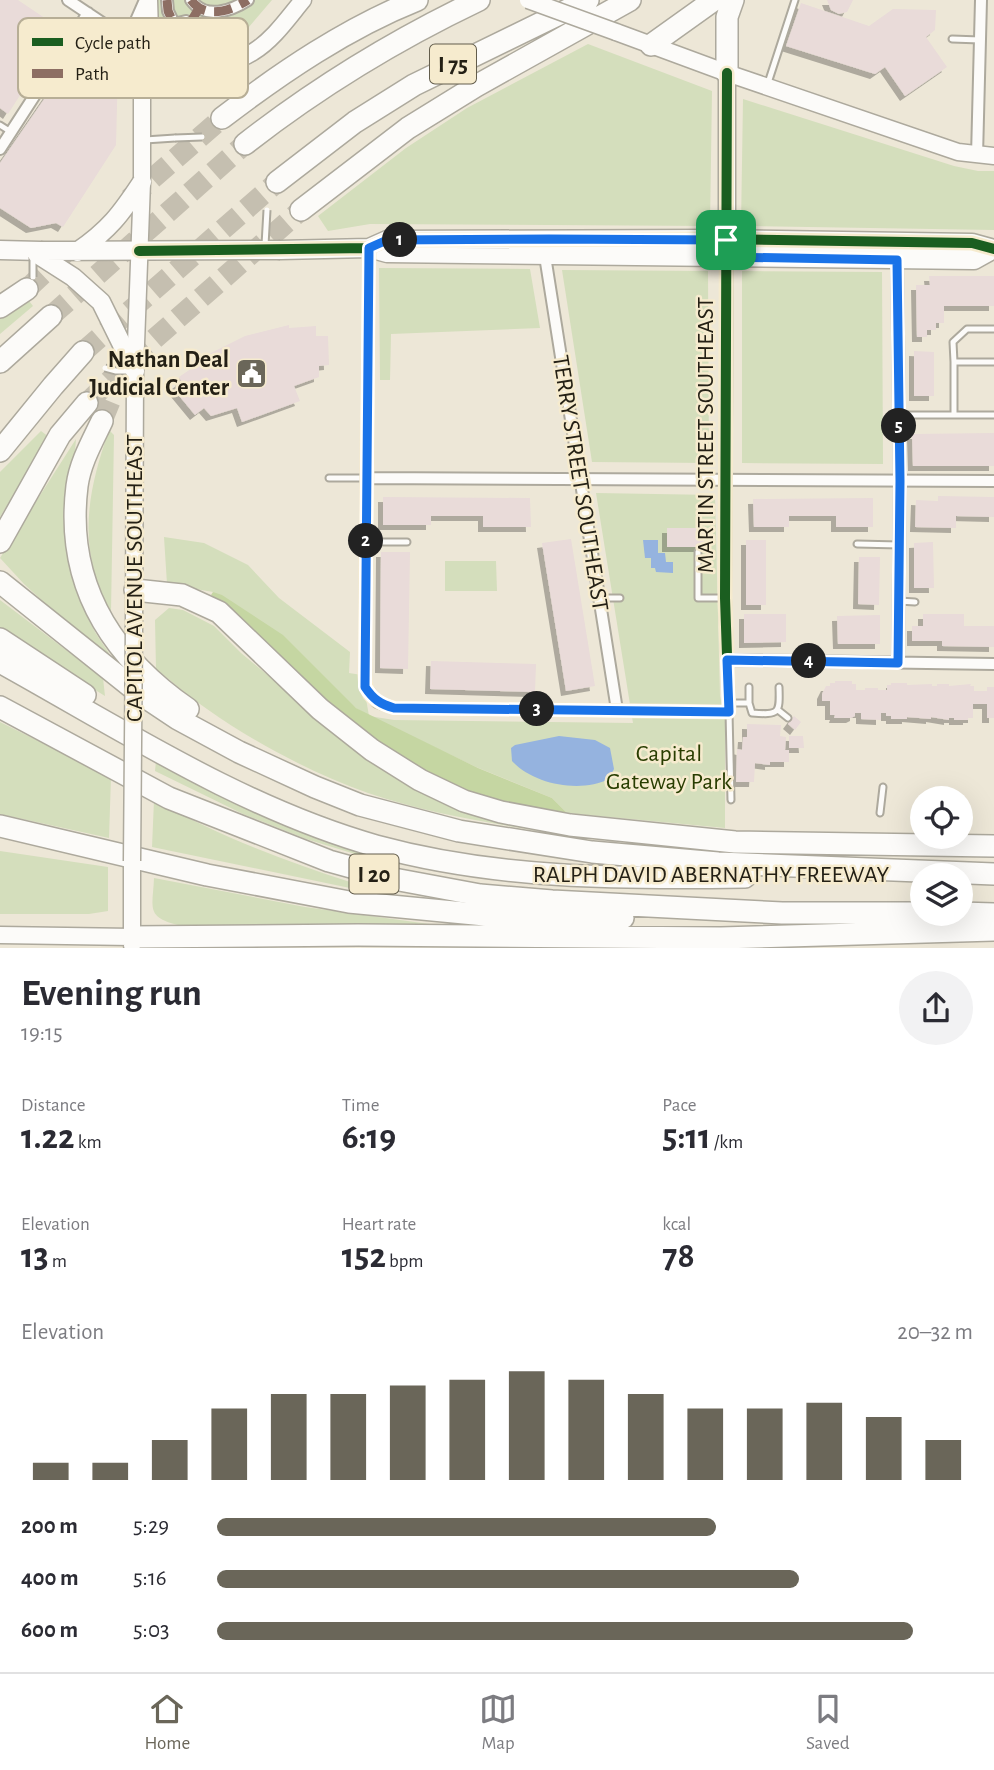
<!DOCTYPE html>
<meta charset="utf-8">
<style>
body{margin:0;font-family:"Alegreya Sans",sans-serif;background:#f2f2f3;color:#2b2b33;height:100vh;display:flex;flex-direction:column;font-size:26px;white-space:nowrap}
*{box-sizing:border-box;margin:0}
p{font-size:23px;color:#7c7c81}
.icon{flex:none;width:38px;height:38px;fill:none;stroke:currentColor;stroke-width:2;stroke-linecap:round;stroke-linejoin:round}
.map{position:relative;height:948px;overflow:hidden}
.panel{display:flex;flex-direction:column;background:#fff;flex:1}
.panel>*{flex:none}
.fabs{position:absolute;left:910px;top:786px;display:grid;gap:14px}
.fabs a{display:grid;place-items:center;width:63px;height:63px;border-radius:50%;background:#fff;box-shadow:0 7px 28px #0002;font-size:35px}
.pin{position:absolute;display:grid;place-items:center;width:60px;height:60px;color:#fff;margin:-30px;border-radius:14px;box-shadow:0 4px 10px #0006}
.km{position:absolute;width:35px;height:35px;margin:-18px;border-radius:50%;background:#222;color:#fff;font-size:19px;line-height:35px;text-align:center}
.round{display:grid;place-items:center;flex:none;width:74px;height:74px;border-radius:37px;background:#f2f2f3}
.overview{display:flex;align-items:center;justify-content:space-between;height:119px;padding:0 21px}
h1{font-size:38px;font-weight:700;line-height:52px}
.metrics{display:grid;grid-template-columns:repeat(3,1fr);gap:10px;height:119px;padding:7px 21px}
.metrics div{display:grid;align-content:center}
.metrics b{font-size:35px;font-weight:700}
.metrics small{font-size:19px;font-weight:400}
.metrics p{font-size:19px}
.chart{height:196px;padding:14px 21px}
.chart p{display:flex;justify-content:space-between}
.chart svg{width:100%;height:126px;margin-top:7px;stroke:#6a6659;stroke-width:6}
ul{padding:0 21px;list-style:none;font-size:23px}
li{display:grid;grid-template-columns:112px 84px 1fr;align-items:center;height:52px}
li i{height:18px;border-radius:9px;background:#6a6659}
.dock{display:flex;justify-content:space-around;align-items:center;height:98px;border-top:2px solid #e1e1e2;background:#fff;font-size:19px;color:#7c7c81}
.dock a{display:grid;justify-items:center;gap:4px}
.dock .current{color:#6a6659}
.map>svg:first-child{display:block}
.green{fill:#d4debc}
.forest{fill:#c5d6a2}
.water{fill:#95b3df}
.building{fill:#e9dbd9;filter:url(#shadow)}
.lines{fill:none;stroke-linecap:round;stroke-linejoin:round}
.highway-tunnel{stroke:#c5bfb0;stroke-width:21;stroke-dasharray:21 10;stroke-linecap:butt}
.lane-casing{stroke:#ada99d;stroke-width:9}
.street-casing{stroke:#ada99d;stroke-width:14}
.secondary-casing{stroke:#ada99d;stroke-width:19}
.primary-casing{stroke:#ada99d;stroke-width:21}
.highway-casing{stroke:#ada99d;stroke-width:24}
.lane{stroke:#fcfbf9;stroke-width:5}
.street{stroke:#fcfbf9;stroke-width:10}
.secondary{stroke:#fcfbf9;stroke-width:16}
.primary{stroke:#fcfbf9;stroke-width:18}
.highway{stroke:#fcfbf9;stroke-width:21}
.lane-bridge-casing{stroke:#ada99d;stroke-width:9;stroke-linecap:butt}
.secondary-bridge-casing{stroke:#ada99d;stroke-width:19;stroke-linecap:butt}
.primary-bridge-casing{stroke:#ada99d;stroke-width:21;stroke-linecap:butt}
.lane-bridge{stroke:#fcfbf9;stroke-width:5}
.secondary-bridge{stroke:#fcfbf9;stroke-width:16}
.primary-bridge{stroke:#fcfbf9;stroke-width:18}
.quiet{stroke:#8d6e63;stroke-width:9;stroke-dasharray:18 9;stroke-linecap:butt}
.cycleway-casing{stroke:#f6ebce;stroke-width:15}
.cycleway{stroke:#1b5e20;stroke-width:10}
.route-casing{stroke:#fff;stroke-width:14}
.route{stroke:#1a73e8;stroke-width:9}
.labels{text-anchor:middle;stroke-width:5;stroke-linejoin:round;paint-order:stroke}
.shield{fill:#f6ebce;stroke:#635d4c;stroke-width:2}
.shield-label{font-size:23px;font-weight:bold;fill:#242015}
.poi-label{font-size:24px;font-weight:bold;fill:#242015;stroke:#f6ebce;text-anchor:end}
.street-label{font-size:24px;fill:#242015;stroke:#f6ebce}
.park-label{font-size:24px;fill:#283d00;stroke:#f6ebce}
.key{fill:#f6ebce;stroke:#b7ae96;stroke-width:2}
.key-label{font-size:19px;fill:#242015}
</style>
<div class="map">
<svg width="994" height="948" viewBox="0 0 994 948">
<defs>
<filter id="shadow"><feDropShadow dx="-5" dy="5" stdDeviation="0" flood-color="#0004"/></filter>
</defs>
<rect width="100%" height="100%" fill="#ede7d7"/>
<path class="green" d="M156,0H272L224,56L218,52H191L160,44L157,40Z
M588,44L712,91L710,226L370,224L328,231L318,216L406,148L467,108Z
M743,99L954,166L978,171H994V230L741,226Z
M379,268L530,269L540,328L391,334L390,380H380Z
M562,270L708,271L709,463L592,462Z
M742,271L882,272L883,464L742,463Z
M26,297L33,306L0,334V313Z
M109,430L114,435L111,612C76,550 87,493 109,430Z
M41,431L49,437L0,517V472Z
M76,439C71,499 66,569 92,626C96,635 103,644 109,653L104,657L24,584L0,558Z
M596,493L715,495L720,696L725,720V828L567,813L552,798L476,767L369,716L356,708L213,592L167,584L164,537L204,543L248,565L279,598L350,652L349,673L362,675L369,716L394,720L633,723Z
M445,561H496L497,591H445Z
M0,600L103,678L105,696L0,631Z
M169,608L183,610L214,626L241,653L367,758L551,830V833C490,823 426,813 368,793C312,773 255,743 207,709C189,697 173,682 156,669L155,620Z
M0,722L111,777L109,838L0,814Z
M156,761C231,804 308,838 392,862L391,865L306,839L243,814L155,771Z
M154,800C217,835 282,860 350,882V888L152,847Z
M0,851L108,867V911L89,914H0Z
M154,878L305,907L473,930L178,925C145,917 153,907 154,878Z"/>
<path class="forest" d="M213,592L222,595L283,635L356,708L478,768L552,798L567,813L566,817L525,809L469,791L420,770L369,739L219,601L211,595Z"/>
<path class="water" d="M643,540H658V553H665L666,562H673V573L656,572L655,568H651V558H645Z
M559,736L595,740L610,748L614,769L609,779C581,793 534,785 512,761L511,748L515,745Z"/>
<path class="building" d="M0,0H18L64,31L51,52L49,50L8,114L0,108Z
M827,0H853L847,12L839,14L831,10Z
M801,3L869,26L893,9L936,10L935,30L926,37L947,67L905,96L885,67L875,74L786,46Z
M85,40L111,57L118,69L116,145L63,227L56,223L31,228L0,208V163Z
M929,276H994V306H944V323H936V330H927V337H917L916,285H930Z
M289,325V328L316,326V336H328L329,365L319,366V377L294,386L300,401L242,422L237,408L211,416L204,408L195,415L176,392L180,389L177,384L181,381L179,377L201,362L199,359L245,336Z
M914,351L934,352V396H914Z
M994,433V466H913L912,434Z
M938,496L994,497V517L956,516V528L915,527L916,500L938,501Z
M383,497L530,498L531,527H483V516H431V525H383Z
M873,498V527H836V516H789V527H754L753,499Z
M667,528H704V547H667Z
M571,539L595,686L566,691L542,543Z
M746,540H766V605H746Z
M933,542L934,588H914V543Z
M381,552H410L408,669L380,668Z
M859,557H880L879,605L858,604Z
M744,614H786V642L744,643Z
M923,614H964V626H994V647L942,646V641H912V626H923Z
M880,615V644H838L837,616Z
M431,661L536,664L535,692L430,689Z
M835,681H852V684H856V690H865V688H878V690H887V685H891V683H907V685L932,684V686H937V684H949V686L971,684L970,686H974V691H987V687H994V718H987V704H973V718H968V720H954V718H949V720L931,717V719L907,717V719H891V716H886V713H881V720L861,719V713H855V716L851,718H834L835,715H830V701H822V694L826,686H830V683H835Z
M794,716L801,722L795,730L788,724Z
M747,724L781,725L780,736L786,737L785,750H789V762H770V765L755,763L754,782H736L737,749L742,750L743,737H747Z
M789,736H803L804,748H789Z"/>
<g class="lines">
<path class="highway-tunnel" d="M129,199L222,118
M27,289L67,251
M51,316L245,144
M83,352L277,182
M87,403L136,355L301,210
M102,421L120,377"/>
<defs>
<path id="lane" d="M952,39L980,40
M768,83L795,0
M0,125L11,132
M145,140L175,138
M954,362L953,342L967,329H994
M899,415H994
M954,415V362H994
M329,478H366
M366,542H407
M857,544L899,545
M698,552V598H725
M599,598H620
M899,601L915,602
M728,703H749V687
M749,703L752,713C779,715 780,714 779,687
M778,710L788,718
M729,712L731,800
M880,813L883,787"/>
<path id="street" d="M68,0L146,52
M167,0L168,11L174,24
M191,0C205,20 231,11 248,0
M186,21L193,25L196,32L192,43L180,46L171,39L161,38L170,31L174,24Z
M111,27L124,30L134,25L145,0
M196,32L229,51
M114,35L142,67
M0,149L88,13
M977,156L981,0
M369,248L365,687L377,702L394,708L729,712L725,598L727,257
M545,256L617,710
M897,260L900,481L898,663
M366,478L994,481
M727,660L994,664"/>
<path id="secondary" d="M616,32L727,73L958,152L994,156
M146,52C179,67 222,72 253,52C273,40 288,18 303,0
M142,182V67L150,32L149,0
M727,251V73
M134,626L135,371
M132,861V945
M0,935L132,937"/>
<path id="primary" d="M369,248L387,240L714,239L972,243L994,249
M0,250L41,251
M280,250L369,248L387,253L974,260L994,249"/>
<path id="highway" d="M651,45L714,0
M727,73V17L733,0
M222,118C282,72 347,28 417,0
M245,144C318,87 395,40 479,0
M277,182L355,122L414,85L588,0
M301,210L408,128L476,86L630,0
M0,307L27,289
M0,362L51,316
M102,421C92,442 80,463 77,486C65,583 110,655 188,709
M0,451L53,386L83,352
M0,542L60,435L87,403
M0,582L139,693L178,719L239,752L315,787L360,805L459,831L592,852L718,863L994,874
M135,590L182,595L219,612L320,709L372,750L420,780L464,801L501,812L570,825L735,842L994,846
M0,639L85,695
M0,662C121,729 242,808 376,846C497,879 621,879 745,877
M0,707L169,798L329,861L394,879L480,895L552,901L782,913H922
M0,826L207,875L349,902L485,915L623,918
M961,913L994,914
M132,937L358,935L721,938L994,930"/>
</defs>
<use href="#lane" class="lane-casing"/>
<use href="#street" class="street-casing"/>
<use href="#secondary" class="secondary-casing"/>
<use href="#primary" class="primary-casing"/>
<use href="#highway" class="highway-casing"/>
<use href="#lane" class="lane"/>
<use href="#street" class="street"/>
<use href="#secondary" class="secondary"/>
<use href="#primary" class="primary"/>
<use href="#highway" class="highway"/>
<defs>
<path id="lane-bridge" d="M175,138L202,137
M265,245L267,210
M33,257V277
M105,368L116,371H130"/>
<path id="secondary-bridge" d="M528,0L616,32
M135,371L142,182
M132,861L134,626"/>
<path id="primary-bridge" d="M41,251L280,250
M77,252C109,230 121,214 142,182
M37,254L73,277L101,302L135,371"/>
</defs>
<use href="#lane-bridge" class="lane-bridge-casing"/>
<use href="#secondary-bridge" class="secondary-bridge-casing"/>
<use href="#primary-bridge" class="primary-bridge-casing"/>
<use href="#lane-bridge" class="lane-bridge"/>
<use href="#secondary-bridge" class="secondary-bridge"/>
<use href="#primary-bridge" class="primary-bridge"/>
<path class="quiet" d="M167,0L168,11L174,24
M191,0C205,20 231,11 248,0
M190,23L204,0
M196,32L229,51"/>
<defs>
<path id="cycleway" d="M369,248L365,675C365,697 375,702 394,708L729,712L725,598L727,73
M139,251L369,248L387,240L714,239L972,243L994,249"/>
</defs>
<use href="#cycleway" class="cycleway-casing"/>
<use href="#cycleway" class="cycleway"/>
</g>
<g class="lines">
<defs>
<path id="route" d="M549,239L726,240L727,257L897,260L900,481L898,663L727,660L729,712L394,708C380,704 373,699 365,687L369,248L387,240Z"/>
</defs>
<use href="#route" class="route-casing"/>
<use href="#route" class="route"/>
</g>
<defs>
<symbol id="civic-square" viewBox="-11 -11 22 22"><rect x="-9" y="-9" width="18" height="18" rx="4" fill="#6a6659" stroke="#f6ebce"/><path d="M-.6-6.5H3V-4.5H.6V-3L4-1V1h2V6H-6V1h2V-1L-.6-3ZM-1.2 2.5V6h2.4V2.5Z" fill="#fff"/></symbol>
</defs>
<g fill-rule="evenodd">
<use href="#civic-square" x="234" y="356" width="35" height="35"/>
</g>
<g class="labels">
<g class="shield">
<rect x="430" y="44.5" width="46" height="39" rx="5"/>
<rect x="349.5" y="854.5" width="49" height="39" rx="5"/>
</g>
<g class="shield-label">
<text x="453" y="72">I 75</text>
<text x="374" y="882">I 20</text>
</g>
<g class="poi-label">
<text x="229" y="367">Nathan Deal<tspan x="229" dy="28">Judicial Center</tspan></text>
</g>
<g class="street-label">
<text transform="translate(705 435) rotate(-90)" y="8">MARTIN STREET SOUTHEAST</text>
<text transform="translate(581 483) rotate(81)" y="8">TERRY STREET SOUTHEAST</text>
<text transform="translate(134 578) rotate(-90)" y="8">CAPITOL AVENUE SOUTHEAST</text>
<text x="711" y="882">RALPH DAVID ABERNATHY FREEWAY</text>
</g>
<g class="park-label">
<text x="669" y="761">Capital<tspan x="669" dy="28">Gateway Park</tspan></text>
</g>
</g>
<rect x="18" y="18" width="230" height="80" rx="10" class="key"/>
<rect x="32" y="38" width="31" height="8" fill="#1b5e20"/>
<rect x="32" y="69" width="31" height="9" fill="#8d6e63"/>
<g class="key-label">
<text x="75" y="49">Cycle path</text>
<text x="75" y="80">Path</text>
</g>
</svg>
<div class="fabs">
<a><svg class="icon" aria-label="locate" viewBox="0 0 24 24"><circle cx="12" cy="12" r="6"/><path d="M12 2v4M12 18v4M2 12h4M18 12h4"/></svg></a>
<a><svg class="icon" aria-label="layers" viewBox="0 0 24 24"><path d="M12 4l9 5-9 5-9-5zM3 14l9 5 9-5"/></svg></a>
</div>
<div class="pin" style="left:726px;top:240px;background:#1e9e55"><svg class="icon" aria-label="arrive" viewBox="0 0 24 24"><path d="M6 21V4h12l-3 4 3 4H6"/></svg></div>
<b class="km" style="left:400px;top:240px">1</b>
<b class="km" style="left:366px;top:541px">2</b>
<b class="km" style="left:537px;top:709px">3</b>
<b class="km" style="left:809px;top:661px">4</b>
<b class="km" style="left:899px;top:426px">5</b>
</div>
<section class="panel">
<div class="overview"><div><h1>Evening run</h1><p>19:15</p></div><a class="round"><svg class="icon" aria-label="share" viewBox="0 0 24 24"><path d="M12 15V3M7 8l5-5 5 5M5 13v7h14v-7"/></svg></a></div>
<div class="metrics">
<div><p>Distance</p><b>1.22<small> km</small></b></div>
<div><p>Time</p><b>6:19</b></div>
<div><p>Pace</p><b>5:11<small> /km</small></b></div>
</div>
<div class="metrics">
<div><p>Elevation</p><b>13<small> m</small></b></div>
<div><p>Heart rate</p><b>152<small> bpm</small></b></div>
<div><p>kcal</p><b>78</b></div>
</div>
<div class="chart"><p><span>Elevation</span>20–32 m</p>
<svg viewBox="0 0 160 44" preserveAspectRatio="none"><path d="M5 44V38M15 44V38M25 44V30M35 44V19M45 44V14M55 44V14M65 44V11M75 44V9M85 44V6M95 44V9M105 44V14M115 44V19M125 44V19M135 44V17M145 44V22M155 44V30"/></svg>
</div>
<ul>
<li><b>200 m</b>5:29<i style="width:66%"></i></li>
<li><b>400 m</b>5:16<i style="width:77%"></i></li>
<li><b>600 m</b>5:03<i style="width:92%"></i></li>
</ul>
</section>
<nav class="dock">
<a class="current"><svg class="icon" aria-label="home" viewBox="0 0 24 24"><path d="M3 11l9-7 9 7M6 9v11h12V9"/></svg>Home</a>
<a><svg class="icon" aria-label="map" viewBox="0 0 24 24"><path d="M3 6l6-2 6 2 6-2v14l-6 2-6-2-6 2zM9 4v14M15 6v14"/></svg>Map</a>
<a><svg class="icon" aria-label="saved" viewBox="0 0 24 24"><path d="M7 4h10v16l-5-4-5 4z"/></svg>Saved</a>
</nav>
